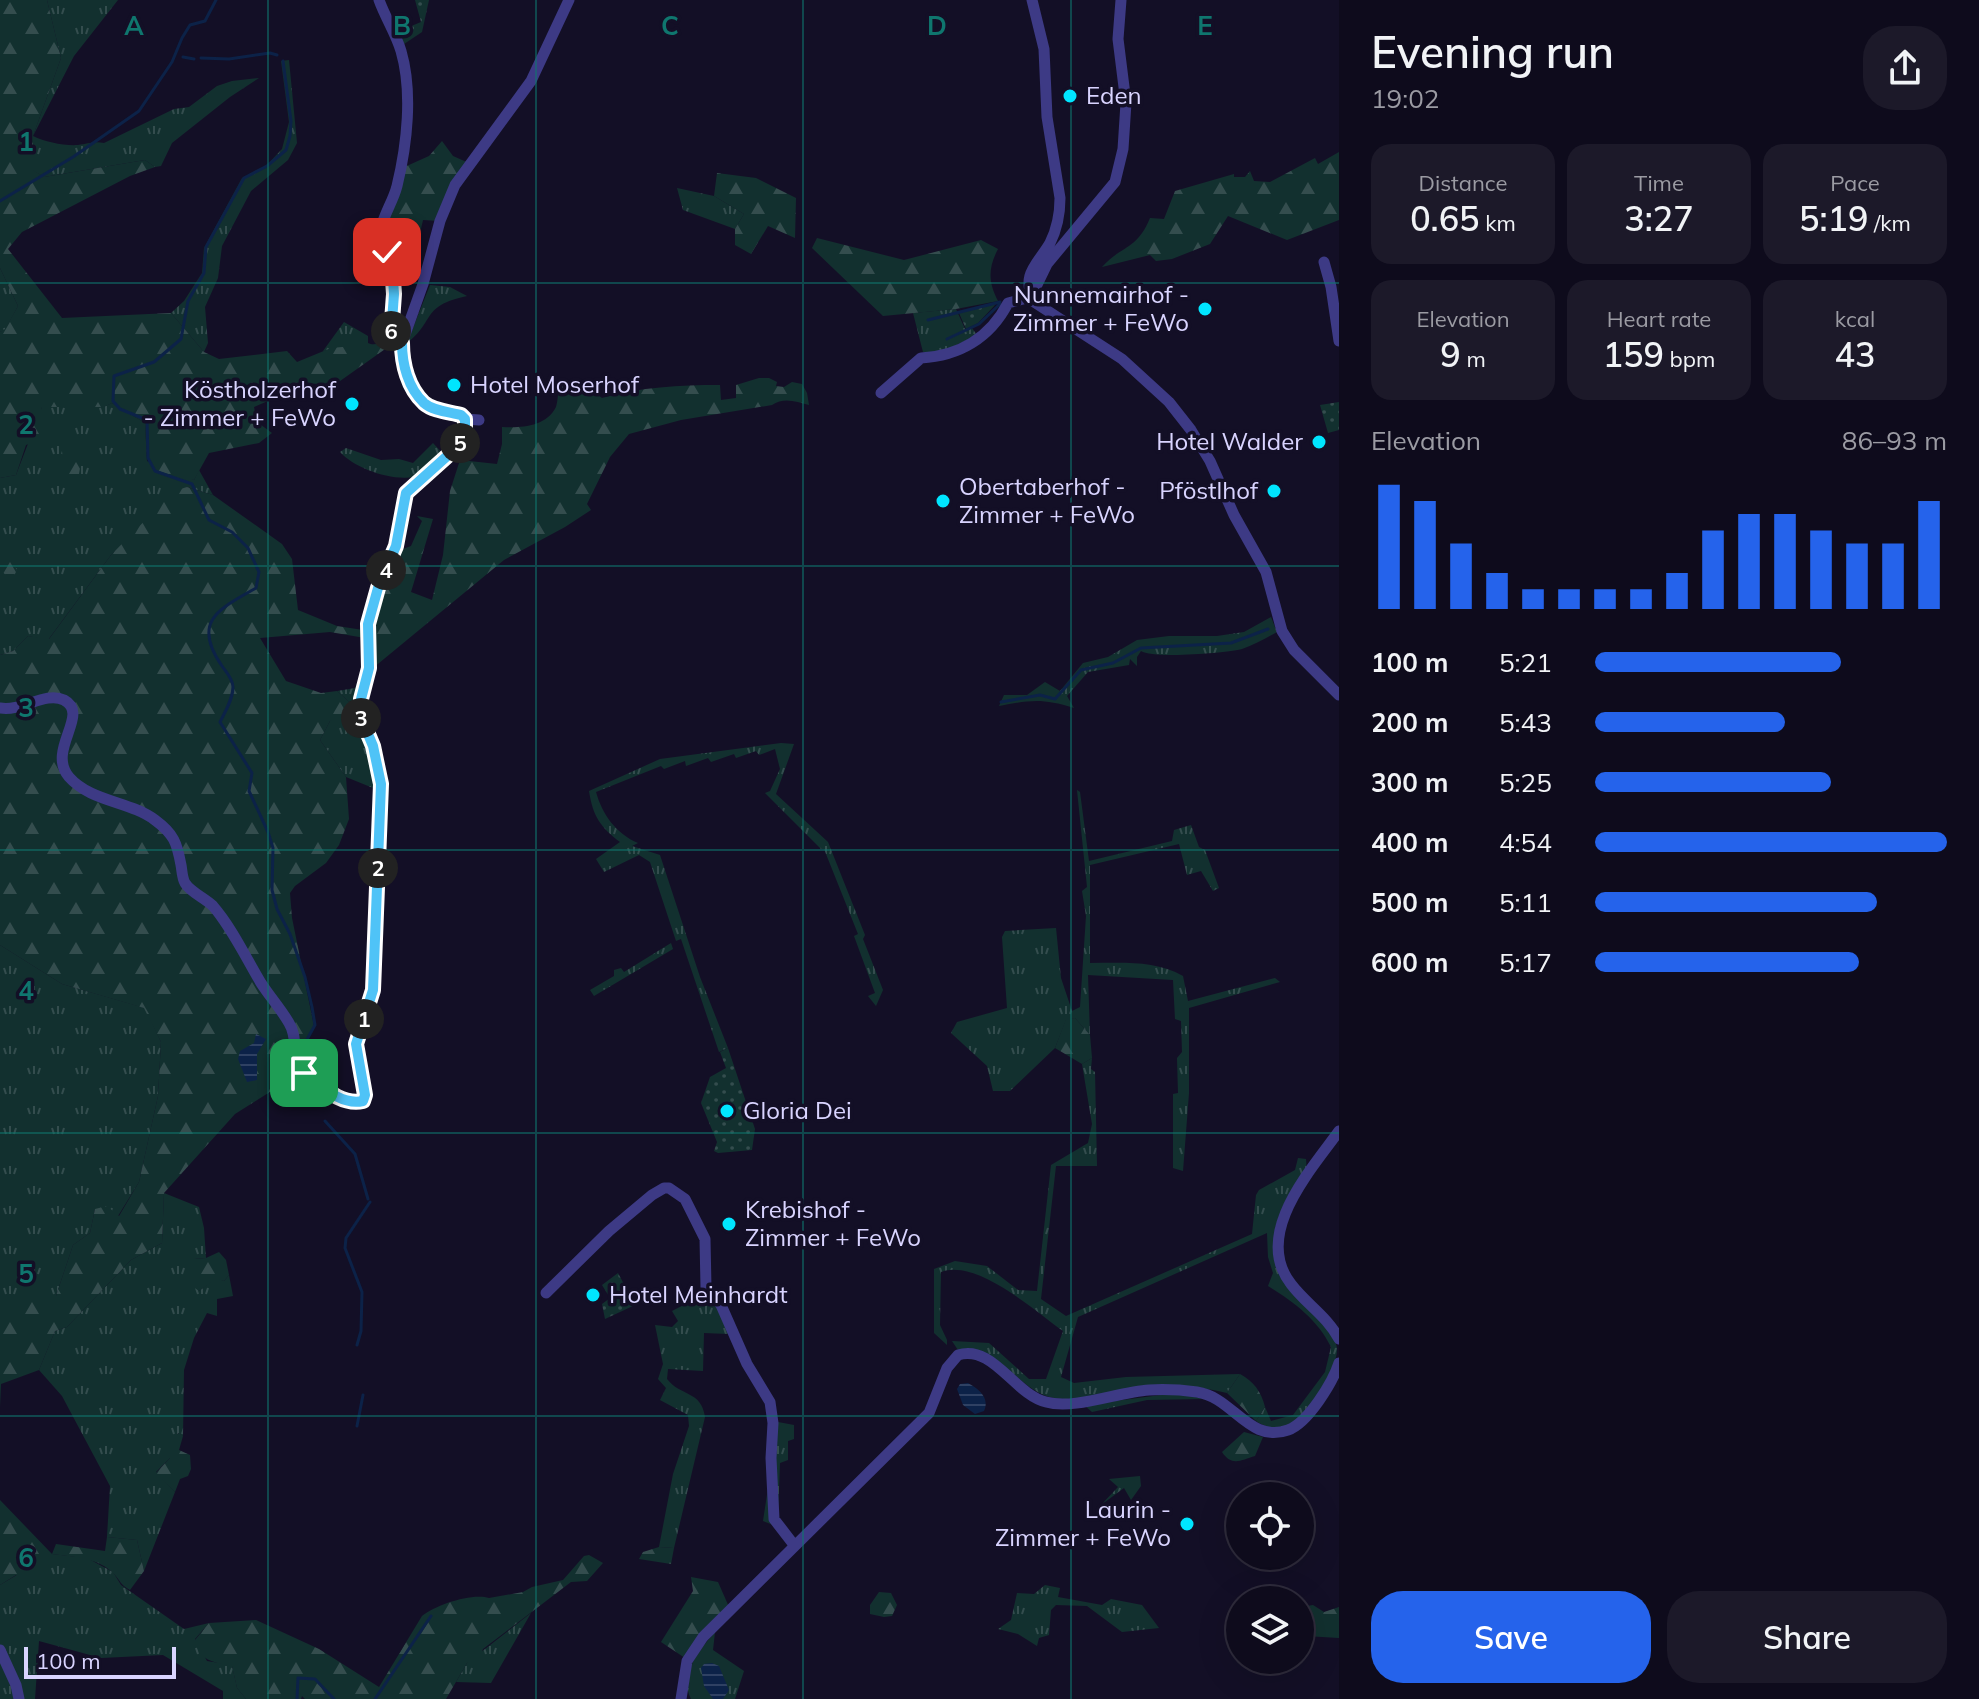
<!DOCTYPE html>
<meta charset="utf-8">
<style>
body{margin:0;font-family:Mulish,sans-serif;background:#1c1929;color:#f1f3f6;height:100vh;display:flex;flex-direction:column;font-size:30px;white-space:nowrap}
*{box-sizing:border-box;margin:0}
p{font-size:26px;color:#9b9ba3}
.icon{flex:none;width:44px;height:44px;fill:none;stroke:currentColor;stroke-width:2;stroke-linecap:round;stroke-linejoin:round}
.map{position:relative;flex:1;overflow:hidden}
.panel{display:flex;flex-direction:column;background:#0e0b1c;width:640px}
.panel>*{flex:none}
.tools{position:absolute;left:1226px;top:1482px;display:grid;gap:16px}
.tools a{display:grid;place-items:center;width:88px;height:88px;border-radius:50%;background:#0e0b1c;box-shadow:0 8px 32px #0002,0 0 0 2px #2e2b3b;font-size:40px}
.scale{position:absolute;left:24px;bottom:20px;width:152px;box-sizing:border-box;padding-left:8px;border:4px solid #d9d4ff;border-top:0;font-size:22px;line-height:28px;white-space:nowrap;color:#d9d4ff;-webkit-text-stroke:6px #130f26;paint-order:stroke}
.pin{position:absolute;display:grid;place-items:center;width:68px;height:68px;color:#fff;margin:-34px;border-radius:16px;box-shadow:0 4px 12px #0006}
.km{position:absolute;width:40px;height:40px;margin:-20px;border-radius:50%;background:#222;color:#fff;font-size:22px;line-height:40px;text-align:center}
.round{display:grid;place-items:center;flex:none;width:84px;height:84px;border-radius:32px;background:#1c1929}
.head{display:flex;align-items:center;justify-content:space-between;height:136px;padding:0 32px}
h1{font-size:44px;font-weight:600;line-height:60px}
.figures{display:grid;grid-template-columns:repeat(3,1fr);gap:12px;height:136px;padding:8px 32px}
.figures div{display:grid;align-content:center;border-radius:20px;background:#1c1929;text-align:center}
.figures b{font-size:34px;font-weight:600}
.figures small{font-size:22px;font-weight:400}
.figures p{font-size:22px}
.chart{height:224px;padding:16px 32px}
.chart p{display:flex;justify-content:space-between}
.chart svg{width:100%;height:144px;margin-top:8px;stroke:#2563eb;stroke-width:6}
.cta{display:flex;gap:16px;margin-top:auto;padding:16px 32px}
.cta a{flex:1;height:92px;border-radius:32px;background:#2563eb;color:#fff;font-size:32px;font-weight:600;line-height:92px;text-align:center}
.cta a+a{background:#1c1929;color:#f1f3f6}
ul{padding:0 32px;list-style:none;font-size:26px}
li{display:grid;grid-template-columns:128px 96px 1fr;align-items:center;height:60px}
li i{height:20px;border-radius:10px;background:#2563eb}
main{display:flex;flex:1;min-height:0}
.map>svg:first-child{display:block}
.grass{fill:url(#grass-tufts)}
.forest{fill:url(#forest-firs)}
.park{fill:url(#park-dots)}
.water{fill:url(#water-rules)}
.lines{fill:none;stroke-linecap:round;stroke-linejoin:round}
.stream{stroke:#0c2248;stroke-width:3}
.minor{stroke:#3d3a85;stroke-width:11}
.route-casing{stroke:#fff;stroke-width:16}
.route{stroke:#4fc3f7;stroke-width:10}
.grid{fill:none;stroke:#0f766e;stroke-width:2;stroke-opacity:0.55}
.poi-dot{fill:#00e5ff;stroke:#130f26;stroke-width:3}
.labels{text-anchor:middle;stroke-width:7;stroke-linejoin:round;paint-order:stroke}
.poi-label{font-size:24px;fill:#d9d4ff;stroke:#130f26;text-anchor:start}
.grid-label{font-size:26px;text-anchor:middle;font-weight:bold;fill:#0f766e;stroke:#130f26;stroke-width:7;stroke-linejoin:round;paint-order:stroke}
</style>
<main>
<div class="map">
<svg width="1339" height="1699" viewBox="0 0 1339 1699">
<defs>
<pattern id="grass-tufts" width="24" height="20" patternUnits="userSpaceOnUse" patternTransform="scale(2)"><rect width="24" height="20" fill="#12302f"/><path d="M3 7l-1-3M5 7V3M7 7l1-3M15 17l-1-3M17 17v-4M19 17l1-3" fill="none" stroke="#344d4e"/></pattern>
<pattern id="forest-firs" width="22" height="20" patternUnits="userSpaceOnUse" patternTransform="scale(2)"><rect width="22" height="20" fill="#12302f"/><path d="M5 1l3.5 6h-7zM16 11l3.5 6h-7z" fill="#344d4e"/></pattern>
<pattern id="park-dots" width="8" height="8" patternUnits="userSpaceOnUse" patternTransform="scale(2)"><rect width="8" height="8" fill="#12302f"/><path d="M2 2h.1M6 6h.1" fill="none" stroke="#344d4e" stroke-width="1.8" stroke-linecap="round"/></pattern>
<pattern id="water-rules" width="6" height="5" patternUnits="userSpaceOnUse" patternTransform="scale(2)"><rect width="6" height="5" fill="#0c2248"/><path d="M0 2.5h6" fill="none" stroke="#2f4163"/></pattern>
</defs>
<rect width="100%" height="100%" fill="#130f26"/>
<path class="grass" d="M47,0H118L74,56L33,136C45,142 64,146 78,145C88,144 93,141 104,143L174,109L189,107L217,86L232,81L259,78L230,97L172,143L161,166L155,167L145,160L44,177L32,170L33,136L61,58Z
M289,60L297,143L288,160L251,191L222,246L218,278L205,307L208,343L204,352L171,313L184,301L202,273L204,248L242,178L267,165L282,149L289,122L281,61Z
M677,188L714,196L744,214L735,229L683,210Z
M0,268L18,306L5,330L0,332Z
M430,285L450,287L467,296C420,306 436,321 407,343Z
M956,309L966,331L972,328L977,335L942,352H923L913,313Z
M344,322L368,336V343L373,345L323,351Z
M112,403L145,423L147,461L194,480L199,470L213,495L187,487L111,555L48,640L28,636L13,651L0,655V478L16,475L42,407H103Z
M433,443L444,455C438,460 432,469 425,473C403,486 356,470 340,452L346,448L381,460L399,459L413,463Z
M1271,617L1277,632C1266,638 1254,645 1242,649C1227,653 1153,659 1141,651L1137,657V666L1130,659L1129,665L1088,672L1067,696L1074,708C1043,698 1030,700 999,706L1004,695H1027L1045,682L1060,691L1083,663L1108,657L1137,640L1169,636H1217L1244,632Z
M364,667L369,668L362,700L378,790L346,777L320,740L330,721L354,706L337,691L355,688Z
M781,743L794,744L776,794L828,842L865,935L863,939L883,990L876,1006L868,996L875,993L854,936L858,934L824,849H821L765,793L770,791L780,769L775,749L759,755L756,751L736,758L734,754L711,762L708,758L686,766L685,761L664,769L661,766L596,792C602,814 616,834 638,843L632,846L660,855L700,977L728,1048L719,1052L681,939L676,941L650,862L639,855L604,872L596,859L620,842C600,827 593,816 589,791L660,759Z
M1077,790L1080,792L1089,861L1172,841L1174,830L1191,825L1199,847L1205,850L1219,888L1213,891L1201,871L1187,875L1179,844L1090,865V963C1122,963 1155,960 1183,976L1188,1001L1275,978L1280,982L1189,1008V1093L1183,1171L1173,1168V1094L1178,1093L1177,1058L1182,1052L1181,1021L1175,1019L1173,980L1088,975L1090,1035L1075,1018L1066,1020L1055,1048L1010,1091H993L987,1066L951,1033L957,1022L1007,1008L1002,937L1005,931L1056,928L1061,978L1072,1011L1080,1007L1086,916L1082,891L1087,887Z
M671,943L673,949L594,996L590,990L614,976V970L621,968L624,972Z
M0,945L62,984L145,1008L161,1042L158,1096L139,1182L118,1216L95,1209L90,1233L73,1245L56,1296H0Z
M1092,1058L1091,1069L1095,1072L1097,1166H1056L1041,1299L1066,1316L1252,1234L1256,1195L1259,1190L1295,1170L1298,1158L1306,1159L1307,1175L1302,1174C1282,1203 1262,1241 1281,1276C1288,1290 1302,1302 1313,1314C1323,1324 1335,1333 1337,1348C1339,1367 1303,1422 1285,1428C1275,1431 1264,1426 1256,1421L1265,1407L1271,1421L1293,1415L1325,1372L1331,1347C1318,1320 1294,1302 1268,1286L1273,1273L1268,1257L1267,1233L1078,1317L1061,1377L1074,1383L1126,1377L1240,1374L1227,1393C1196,1385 1161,1386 1128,1389C1104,1392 1078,1402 1054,1398C1017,1392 997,1340 958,1350L952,1341L989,1343L1029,1379H1046L1063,1331C1035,1311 976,1258 941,1272L940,1325L947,1340V1345L934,1333V1269L955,1261L987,1266L1018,1290L1037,1291L1051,1165L1088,1143L1092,1124L1082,1064Z
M164,1193L199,1207L204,1228L206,1258L194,1259L199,1291L216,1278L224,1281L229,1275L233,1296L217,1299V1316L207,1313L194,1338L184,1370L183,1436L178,1433L170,1458L156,1472L175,1492L144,1571L137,1540L107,1537L110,1486L62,1396L39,1370L55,1331L67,1327L131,1260L162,1243Z
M705,1294L720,1311L728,1334L704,1333L703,1371L668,1369L667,1379C681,1397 701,1390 705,1417L674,1548L659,1547L673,1474L689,1426L688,1415L660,1400L666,1388L658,1379L663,1364L655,1325L672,1327L678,1321L672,1311Z
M1176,1393L1204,1399L1147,1400L1092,1412L1084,1405Z
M778,1422L794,1425V1439L788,1441V1460L780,1463L778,1518L773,1525L763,1521Z
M1140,1476L1141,1486L1131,1500L1124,1488L1101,1505L1118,1487L1109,1479Z
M52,1554L87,1558L113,1572L121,1585L184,1629L209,1623L195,1639L207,1661L232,1665L237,1688L246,1699H223V1691L163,1655L101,1658L39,1641L35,1699H0V1585Z
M1045,1585L1060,1588L1058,1597L1102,1605L1111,1599L1142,1605L1159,1628L1122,1632L1087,1606L1056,1605L1051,1610L1049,1635L1039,1638L1037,1646L1018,1634L998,1629L1011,1620L1017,1593L1034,1594Z
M531,1613L491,1683L456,1682L467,1663Z
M715,1632L713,1650L744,1671L735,1699H691C678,1674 700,1650 715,1632Z"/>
<path class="forest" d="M0,0H47L61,58L33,136V170L44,177L145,160L155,167L130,176L22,232L8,249L62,318L171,313L204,352L219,359L287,351L297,362L331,348L388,343V347L333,386L309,383L254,407L257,422L272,433L259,443L209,453L194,480C144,468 148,474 145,423L112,403L104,407H42L40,416L55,422L59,432L26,445L16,475L0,478V332L5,329L18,306L0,268Z
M442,141L453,156L471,164L440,221L423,220L420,233L408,226L382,228L400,169L429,156Z
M1339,152V220L1287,240L1228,216L1210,244L1172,259L1156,261L1150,255L1102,267C1122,245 1137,250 1150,218L1164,219L1175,191L1234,174V177H1245L1250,171L1254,181L1270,182L1315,158L1318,164Z
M717,173L756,178L796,198L795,238L768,226L751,254L735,245V229L744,214L714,196Z
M817,238L904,260L981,240L998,249C988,268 988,282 998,301L956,309L883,316L812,248Z
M759,378H769L777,382L776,386L784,387L792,382L802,384L807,393L809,405C796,401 783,397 772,405L681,420L629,434L610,457L587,504L591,510L565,527L504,560L373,668L371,629L396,546L403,549L411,546L422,521L417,516L433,519L411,592L432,600L443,555L450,491L460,460L497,464L502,444V427C521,428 546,427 556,407C558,401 558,392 559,386C576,386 589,387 602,398C641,387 679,385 720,385L721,400L736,398V385Z
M67,439L77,444L75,456L81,462L79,474L74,478L65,474C61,464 64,456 61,447Z
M187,487L213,495L282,544L292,559L298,610L337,626L363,630L365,638L330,632L260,638L286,681L321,693L337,691L354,706L350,718L330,721L320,740L346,777L349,819L339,845L326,863L295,886L290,893L292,918L314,1026L305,1044L273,1090L235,1114L164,1193L162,1243L131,1260L67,1327L55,1331L39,1370L1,1384L0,1407V1296H56L73,1245L90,1233L95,1209L107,1206L119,1216L139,1182L158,1096L161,1042L144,1008L62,984L0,945V655L13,651L28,636L49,639L111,555L174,491Z
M3,536L12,537L17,547L11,560L17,570L11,579L1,571L5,557L0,550Z
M1075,1018L1090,1035L1092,1058L1082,1064L1055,1048L1066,1019Z
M219,1252L226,1260L229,1275L224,1281L216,1279L199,1291L192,1286L186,1269L194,1259L206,1258Z
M1240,1374C1254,1382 1261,1391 1265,1407L1256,1421L1227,1393Z
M1244,1432L1263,1437L1255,1456C1241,1460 1232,1467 1222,1452Z
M179,1433L183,1436L179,1450L190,1455L191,1469L188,1476L180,1479L175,1492L156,1473L170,1458C167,1446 167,1441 179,1433Z
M0,1500L52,1554L56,1544L105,1551L107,1537L137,1540L144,1571L130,1590C120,1585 119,1578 111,1571C94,1557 73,1557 52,1554L43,1585L16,1575L0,1585Z
M659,1547L674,1548L671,1564L639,1559L643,1552Z
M589,1555L603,1563L587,1581L571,1582L483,1649L479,1660L467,1663L446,1699H305L302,1696L301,1699H246L237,1688L232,1666C213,1662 199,1661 195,1640L209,1623L256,1620L319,1649L379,1687L422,1616C436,1605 471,1593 489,1598L523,1592L532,1587L563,1580L584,1556Z
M691,1577L718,1582L729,1607L685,1658L661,1642L693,1591Z
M879,1592L891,1593L897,1605L892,1616L884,1617L870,1614V1605Z
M1313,1605L1324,1612L1339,1607V1638L1306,1636L1300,1627V1607Z"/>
<path class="park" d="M415,0H429L422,32L404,44L401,37H404L409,27L421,22Z
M996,304L978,323L966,329L959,313Z
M1339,402V430L1328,433L1320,405Z
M728,1048L755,1129L752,1150L718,1153L714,1151L717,1142L701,1103L710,1077L726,1068L720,1052Z
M618,1273L635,1305L605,1319L602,1304L610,1298L602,1285Z"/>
<path class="water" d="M256,1034L266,1039L257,1054V1080L247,1082L238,1059L240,1051L254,1043Z
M968,1383C979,1389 990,1398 984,1411L975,1414L963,1405L957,1389L960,1384Z
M712,1663L719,1666L729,1690L723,1699H713L704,1686L701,1668L704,1664Z"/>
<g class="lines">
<path class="stream" d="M183,57L194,59
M201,58L229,59L270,53L277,55
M283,61L291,121L290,136L286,150L267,166L244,178L206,247L204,273L188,301L181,339L154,362L114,376L113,401L120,409L147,420L148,458L155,471L192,484L209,520L232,532L248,548L259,572L256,588C219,609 191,621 222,666C226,672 233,679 233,687C233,699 225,712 220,722L252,773L249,791L268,832L273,848L272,890L277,909L290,934L305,977L312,1007L315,1025L299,1054
M0,201L73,157L139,111L172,62L182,38L190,25L205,21L216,0
M928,320L1000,302
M947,339L979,324L1000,304
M1001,702L1040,695L1055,699L1081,670L1113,663L1141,648L1231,643L1268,629
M283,1070L292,1062
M325,1121L355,1154L368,1199
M357,1345L361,1331L362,1292L345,1248L346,1238L370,1202
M357,1426L363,1395
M297,1699L298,1678L315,1679L334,1699
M375,1699L431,1616"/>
<path class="minor" d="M379,0C385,17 396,34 401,51C413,92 407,145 397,186C393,202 383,215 380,232L392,265L394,305L390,330L391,335L402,343
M1032,0L1044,49L1047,117L1060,198C1060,213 1057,229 1050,243C1038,264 1020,274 1034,302L1122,359L1169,402L1191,430L1210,461L1234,515L1266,572L1282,631L1294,650L1339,695
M1324,262L1331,287L1339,341
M881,393L921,358C959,356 990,338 1008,303L1031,297L1047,264L1115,182L1123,149L1126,103L1118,39L1121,0
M479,420L465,419L461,415L425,404L411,385L405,369L402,343L423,284L440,221L455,185L531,81L569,0
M0,708C22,712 45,691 64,700C91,714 46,750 69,777C91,802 130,801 155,820C174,834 177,843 181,865C182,870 182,878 185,883C190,892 205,898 213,906C232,928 246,958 261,983C270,997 281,1009 289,1023C296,1034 294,1046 296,1058C301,1078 343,1106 363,1101L365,1086L356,1044L373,990L381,784L373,746L360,715L361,699L369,668L368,624L378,588L396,546L406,493L455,449L465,429V419
M1339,1131C1311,1170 1252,1234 1291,1284C1306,1304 1327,1316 1339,1339
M546,1293L609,1231L652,1195L664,1188H669L685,1199L705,1239L706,1287L721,1305L747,1364L770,1402L773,1423L771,1458L774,1519L794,1545
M0,1650L16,1685L19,1699
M681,1699L687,1661L703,1637L929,1413L947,1368L958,1355C993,1344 1014,1394 1046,1402C1074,1410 1118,1392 1149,1390C1165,1389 1182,1390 1197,1392C1233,1397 1249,1444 1288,1430C1308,1423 1333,1382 1339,1363"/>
</g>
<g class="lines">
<defs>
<path id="route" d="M304,1073C321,1085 340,1106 363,1101L365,1095L356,1044L373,990L381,784L373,746L360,715L361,699L369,668L368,624L378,588L396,546L406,493L455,449L465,429V419L461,415C450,412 433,411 424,403C408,388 402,364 402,343L391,335L394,294L392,265L387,252"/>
</defs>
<use href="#route" class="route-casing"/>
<use href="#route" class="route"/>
</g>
<path class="grid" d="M268,0V1699M536,0V1699M803,0V1699M1071,0V1699M0,283H1339M0,566H1339M0,850H1339M0,1133H1339M0,1416H1339"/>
<g class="poi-dot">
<circle cx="1070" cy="96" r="8"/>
<circle cx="1205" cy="309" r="8"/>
<circle cx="454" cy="385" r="8"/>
<circle cx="352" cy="404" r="8"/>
<circle cx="1319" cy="442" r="8"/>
<circle cx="1274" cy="491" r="8"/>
<circle cx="943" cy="501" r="8"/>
<circle cx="727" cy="1111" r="8"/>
<circle cx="729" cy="1224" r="8"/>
<circle cx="593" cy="1295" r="8"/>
<circle cx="1187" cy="1524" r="8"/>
</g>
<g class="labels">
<g class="poi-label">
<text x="1086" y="104">Eden</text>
<text x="1189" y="303" text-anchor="end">Nunnemairhof -<tspan x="1189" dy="28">Zimmer + FeWo</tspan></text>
<text x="470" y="393">Hotel Moserhof</text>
<text x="336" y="398" text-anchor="end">Köstholzerhof<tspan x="336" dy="28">- Zimmer + FeWo</tspan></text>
<text x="1303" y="450" text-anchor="end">Hotel Walder</text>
<text x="959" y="495">Obertaberhof -<tspan x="959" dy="28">Zimmer + FeWo</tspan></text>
<text x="1258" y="499" text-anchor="end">Pföstlhof</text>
<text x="743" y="1119">Gloria Dei</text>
<text x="745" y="1218">Krebishof -<tspan x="745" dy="28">Zimmer + FeWo</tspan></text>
<text x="609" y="1303">Hotel Meinhardt</text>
<text x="1171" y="1518" text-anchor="end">Laurin -<tspan x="1171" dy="28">Zimmer + FeWo</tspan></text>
</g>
</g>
<g class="grid-label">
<text x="134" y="35">A</text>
<text x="402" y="35">B</text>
<text x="670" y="35">C</text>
<text x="937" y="35">D</text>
<text x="1205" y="35">E</text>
<text x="26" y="151">1</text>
<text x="26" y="434">2</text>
<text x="26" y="717">3</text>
<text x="26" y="1000">4</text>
<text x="26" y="1283">5</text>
<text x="26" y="1567">6</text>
</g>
</svg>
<div class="tools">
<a><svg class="icon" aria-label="locate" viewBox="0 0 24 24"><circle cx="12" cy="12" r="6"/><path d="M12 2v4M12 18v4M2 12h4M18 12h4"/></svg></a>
<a><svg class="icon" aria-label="layers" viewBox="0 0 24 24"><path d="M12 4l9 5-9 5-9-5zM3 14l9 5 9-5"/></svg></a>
</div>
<div class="scale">100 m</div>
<div class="pin" style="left:304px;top:1073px;background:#1e9e55"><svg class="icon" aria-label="arrive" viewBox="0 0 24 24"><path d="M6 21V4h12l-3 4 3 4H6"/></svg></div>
<div class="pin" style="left:387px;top:252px;background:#d93025"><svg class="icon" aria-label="check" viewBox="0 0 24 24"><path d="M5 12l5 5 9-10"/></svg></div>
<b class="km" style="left:364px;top:1019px">1</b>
<b class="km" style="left:378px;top:868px">2</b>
<b class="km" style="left:361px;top:718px">3</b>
<b class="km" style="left:386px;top:570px">4</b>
<b class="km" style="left:460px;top:443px">5</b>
<b class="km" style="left:391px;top:331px">6</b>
</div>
<section class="panel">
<div class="head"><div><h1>Evening run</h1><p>19:02</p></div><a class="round"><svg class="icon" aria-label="share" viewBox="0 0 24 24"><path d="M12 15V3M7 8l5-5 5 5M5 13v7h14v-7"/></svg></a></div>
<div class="figures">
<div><p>Distance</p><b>0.65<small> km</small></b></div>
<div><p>Time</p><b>3:27</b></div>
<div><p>Pace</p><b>5:19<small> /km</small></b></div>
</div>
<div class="figures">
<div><p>Elevation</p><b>9<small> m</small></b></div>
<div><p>Heart rate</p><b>159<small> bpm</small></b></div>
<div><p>kcal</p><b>43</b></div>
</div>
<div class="chart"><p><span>Elevation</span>86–93 m</p>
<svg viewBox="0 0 160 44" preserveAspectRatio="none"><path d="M5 44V6M15 44V11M25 44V24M35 44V33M45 44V38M55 44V38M65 44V38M75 44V38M85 44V33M95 44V20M105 44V15M115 44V15M125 44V20M135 44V24M145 44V24M155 44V11"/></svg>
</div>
<ul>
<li><b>100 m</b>5:21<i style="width:70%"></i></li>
<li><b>200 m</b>5:43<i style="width:54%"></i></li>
<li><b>300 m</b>5:25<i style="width:67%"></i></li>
<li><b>400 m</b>4:54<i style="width:100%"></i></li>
<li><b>500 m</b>5:11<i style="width:80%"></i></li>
<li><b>600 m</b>5:17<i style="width:75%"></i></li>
</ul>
<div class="cta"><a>Save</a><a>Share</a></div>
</section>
</main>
